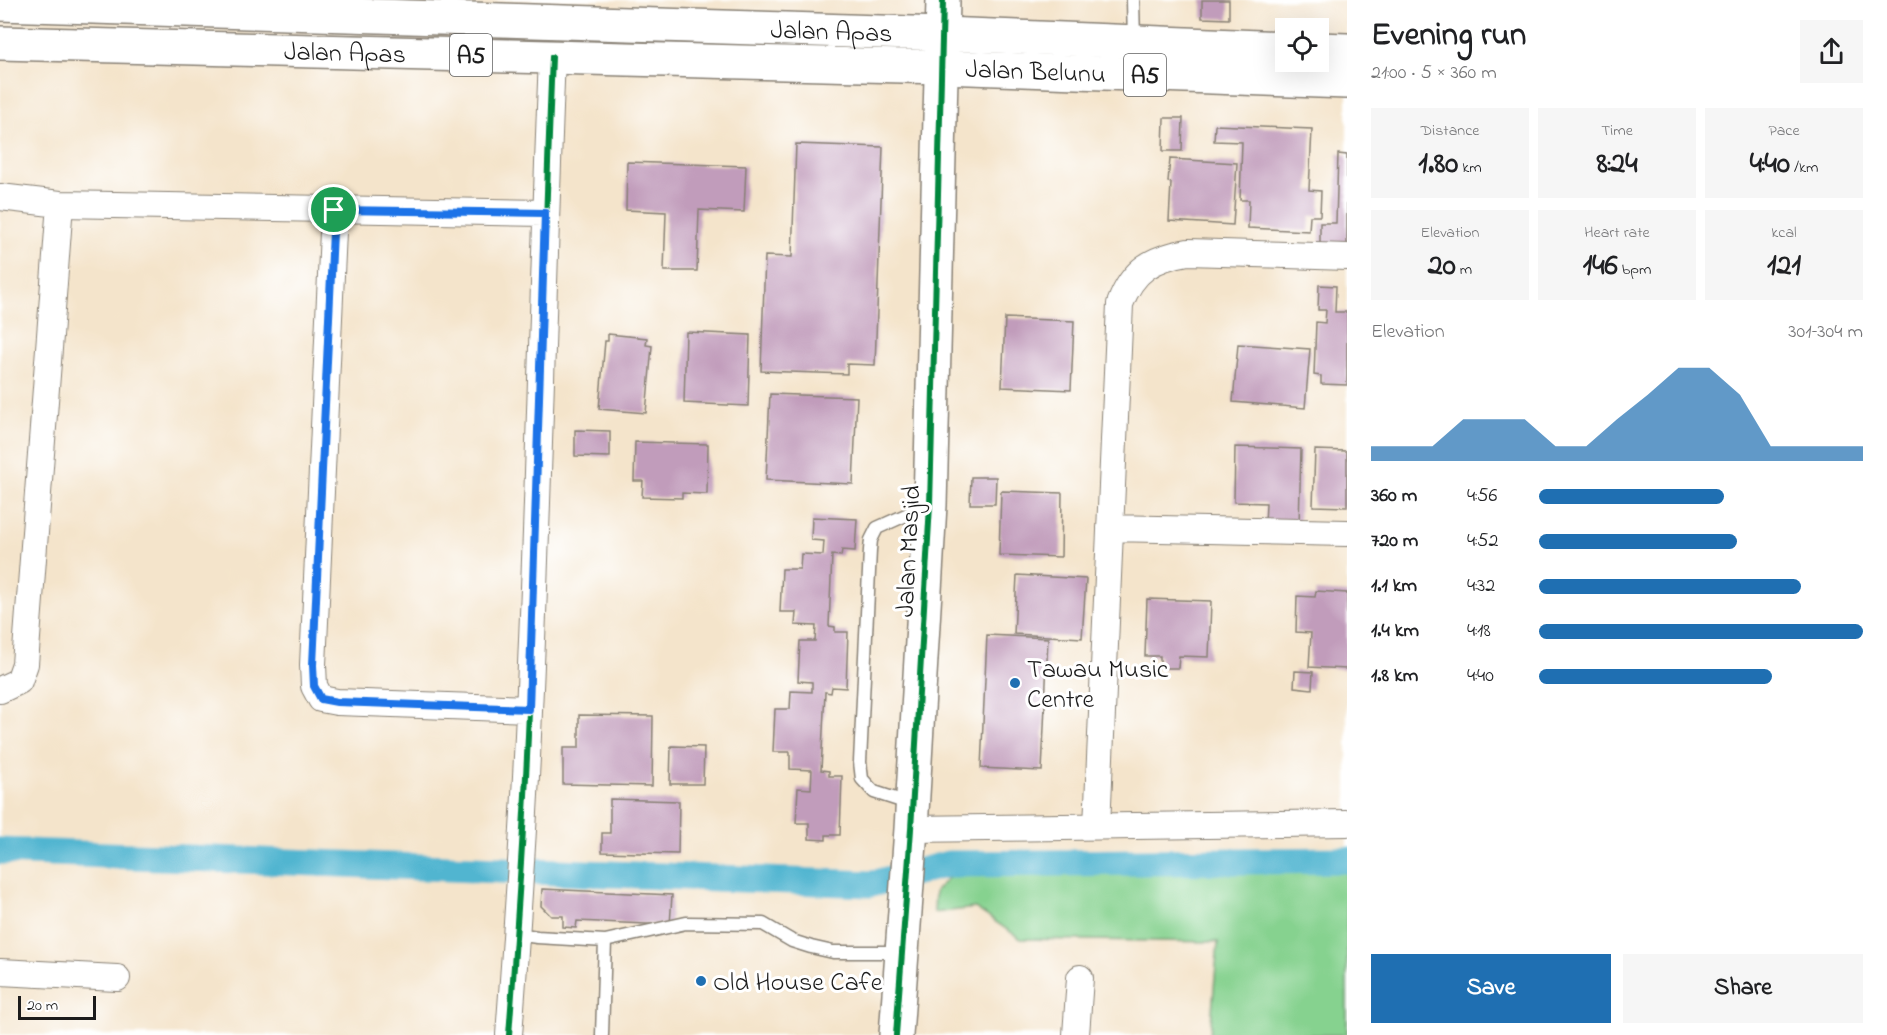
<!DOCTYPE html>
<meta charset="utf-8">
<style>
body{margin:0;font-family:"Indie Flower",sans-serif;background:#f6f6f6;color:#202124;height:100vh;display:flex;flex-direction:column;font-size:22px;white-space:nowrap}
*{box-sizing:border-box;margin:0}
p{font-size:20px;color:#757577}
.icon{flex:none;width:33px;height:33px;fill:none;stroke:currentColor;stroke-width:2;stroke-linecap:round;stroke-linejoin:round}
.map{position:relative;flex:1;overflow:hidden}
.details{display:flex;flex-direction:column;background:#fff;width:540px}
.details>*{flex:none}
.buttons{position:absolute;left:1275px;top:18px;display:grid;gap:12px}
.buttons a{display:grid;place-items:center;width:54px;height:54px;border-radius:0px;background:#fff;box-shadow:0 6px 24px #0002;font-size:30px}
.scale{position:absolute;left:18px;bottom:15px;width:78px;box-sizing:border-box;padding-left:6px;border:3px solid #1c1c1c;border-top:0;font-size:16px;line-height:21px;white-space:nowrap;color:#1c1c1c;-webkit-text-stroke:4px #fff;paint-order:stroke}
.pin{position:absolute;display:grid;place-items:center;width:51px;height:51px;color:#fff;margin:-26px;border:3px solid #fff;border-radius:50%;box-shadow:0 2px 6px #0007}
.round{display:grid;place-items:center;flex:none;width:63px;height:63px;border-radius:0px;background:#f6f6f6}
.head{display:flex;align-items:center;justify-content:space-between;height:102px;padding:0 24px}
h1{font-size:33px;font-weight:800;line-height:45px}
.stats{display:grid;grid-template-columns:repeat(3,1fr);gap:9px;height:102px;padding:6px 24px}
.stats div{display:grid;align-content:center;border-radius:0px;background:#f6f6f6;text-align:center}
.stats b{font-size:30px;font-weight:800}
.stats small{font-size:16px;font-weight:400}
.stats p{font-size:16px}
.chart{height:168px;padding:12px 24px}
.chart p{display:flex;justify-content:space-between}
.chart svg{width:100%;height:108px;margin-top:6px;fill:#1f6fb2;opacity:.7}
.cta{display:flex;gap:12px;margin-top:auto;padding:12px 24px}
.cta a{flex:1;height:69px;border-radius:0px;background:#1f6fb2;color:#fff;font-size:24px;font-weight:800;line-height:69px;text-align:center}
.cta a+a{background:#f6f6f6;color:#202124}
ul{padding:0 24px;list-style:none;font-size:20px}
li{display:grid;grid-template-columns:96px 72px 1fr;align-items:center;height:45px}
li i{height:15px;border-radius:8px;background:#1f6fb2}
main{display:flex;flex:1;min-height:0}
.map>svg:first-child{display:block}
.green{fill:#86d28f;stroke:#517756;stroke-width:1.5}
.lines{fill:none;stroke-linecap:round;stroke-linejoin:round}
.canal{stroke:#51b5d0;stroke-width:27}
.building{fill:#c19cbb}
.lane-casing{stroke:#888074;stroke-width:15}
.street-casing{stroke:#888074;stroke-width:28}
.secondary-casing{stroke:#888074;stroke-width:36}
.highway-casing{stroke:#888074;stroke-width:36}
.lane{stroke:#fff;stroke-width:12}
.street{stroke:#fff;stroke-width:26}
.secondary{stroke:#fff;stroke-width:33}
.highway{stroke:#fff;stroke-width:33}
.cycleway-casing{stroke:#fff;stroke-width:10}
.cycleway{stroke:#00873e;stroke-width:6}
.route-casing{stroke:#fff;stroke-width:12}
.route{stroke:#1a73e8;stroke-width:8}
.poi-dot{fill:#1f6fb2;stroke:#fff;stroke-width:2}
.labels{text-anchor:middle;stroke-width:6;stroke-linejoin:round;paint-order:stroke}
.shield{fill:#fff;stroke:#606060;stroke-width:1.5}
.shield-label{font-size:24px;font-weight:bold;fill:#1c1c1c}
.street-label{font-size:26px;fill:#1c1c1c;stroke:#fff}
.poi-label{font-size:26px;fill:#1c1c1c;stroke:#fff;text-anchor:start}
</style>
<main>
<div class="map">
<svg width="1347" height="1035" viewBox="0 0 1347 1035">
<rect width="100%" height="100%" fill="#fff"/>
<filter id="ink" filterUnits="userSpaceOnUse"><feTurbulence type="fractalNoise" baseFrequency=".0167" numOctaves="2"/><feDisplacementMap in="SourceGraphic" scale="12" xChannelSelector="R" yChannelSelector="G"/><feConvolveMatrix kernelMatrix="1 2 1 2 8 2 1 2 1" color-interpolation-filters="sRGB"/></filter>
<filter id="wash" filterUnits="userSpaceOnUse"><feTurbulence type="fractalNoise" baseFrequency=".008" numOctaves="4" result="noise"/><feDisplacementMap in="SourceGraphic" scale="24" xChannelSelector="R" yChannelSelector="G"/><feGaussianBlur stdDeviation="1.35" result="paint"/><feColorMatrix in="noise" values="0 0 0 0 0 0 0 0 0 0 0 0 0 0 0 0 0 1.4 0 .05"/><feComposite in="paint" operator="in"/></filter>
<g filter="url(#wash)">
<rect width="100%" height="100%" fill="#f4e4cb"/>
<path class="green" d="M1347,869V1035H1210L1218,942L1021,939L975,908L934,913L935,891L952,874Z"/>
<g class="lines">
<path class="canal" d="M0,851L871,884L948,864L1347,860"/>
</g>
<g id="blocks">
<path class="building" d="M1202,0H1229V19L1202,18Z
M1164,118H1183L1182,151H1163Z
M1215,125L1312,129L1309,190L1321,191L1320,216H1310L1309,231L1248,228L1249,200H1240L1242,142L1214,141Z
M796,144L883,147L875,365L847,364V374L761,371L765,256L792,257Z
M1338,154L1347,155V244H1320V223H1336Z
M1170,159L1237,163L1233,225L1169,221L1171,183L1168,182Z
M627,162L746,166L744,212L699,210L697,271H664L666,212L626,210Z
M1319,285L1336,286L1335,312H1347V385L1321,384V376L1314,375L1316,322L1325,323L1326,310H1318Z
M1005,318L1074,321L1071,390L1002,387Z
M686,332L750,335L748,406L684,403Z
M608,334L647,338L646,345L652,346L646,413L599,409L605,341H608Z
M1238,344L1310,349L1305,408L1233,402Z
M770,394L857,397L853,484L766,480Z
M575,430L610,431V457L575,456Z
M635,442L708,444L707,494L682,493V498L642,497L643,481H634Z
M1235,447L1301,449L1299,526L1265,525L1266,503L1234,502Z
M1315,450L1347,451V507L1313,506Z
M971,477H996L995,504H970Z
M1001,491L1062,493L1061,557L999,555Z
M812,517L857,519L855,551L842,550L841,556L832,555L829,626L835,627V632H848L846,688L832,687L831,693L825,692L821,770L829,771V776H842L840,835H826V840L809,839V823H796L798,788L811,789L812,770L790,769V752H773L775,709H790L791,691L812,692V682L798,681L800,641H815L816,626L795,625L796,612H780L782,569H800L801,554L823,555L824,541L811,540Z
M1017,575L1086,579L1082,638L1014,634Z
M1316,591L1347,593V669L1309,667L1311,633L1296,632L1297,596L1315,597Z
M1147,599L1211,601L1209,657L1179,656L1178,668H1160V656H1145Z
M987,635L1048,638L1042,771L981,768Z
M1295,671L1313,672L1312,689L1294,687Z
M579,715L653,716L652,786L563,784V748H579Z
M671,746L704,747L703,784H670Z
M610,799L679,801L678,854L602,852V833H610Z
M542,889L672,895L670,925L577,921L576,928L563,927V916H551L541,906Z"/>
</g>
</g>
<g filter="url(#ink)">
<use href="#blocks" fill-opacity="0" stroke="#888074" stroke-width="1.5"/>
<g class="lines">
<defs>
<path id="lane" d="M1133,0L1134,41
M911,804L874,792L862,779L860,762L870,550L871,540L877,528L926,506
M517,934L537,937L605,941L686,923L763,924L792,941L811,947L833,952H900
M602,1035L605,941"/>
<path id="street" d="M0,197L60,204L545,213
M334,210L313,665L314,686L321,699L337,702L529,709
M1110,528L1347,533
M0,690L19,681L25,664L60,204
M1097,826L1120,304C1133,269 1153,258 1188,252L1347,257
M911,829L1347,823
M0,972L117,978
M509,1035C517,927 525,819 529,711C539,493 543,275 552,57
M1076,1035L1080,978"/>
<path id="secondary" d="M896,1035L911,829L930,505L943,0"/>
<g id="highway">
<path id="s1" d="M0,4L943,34L1286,48"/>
<path id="s2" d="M0,43L942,67L1347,82"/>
<path d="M1318,49L1347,50"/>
</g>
</defs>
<use href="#lane" class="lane-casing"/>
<use href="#street" class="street-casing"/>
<use href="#secondary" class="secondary-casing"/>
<use href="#highway" class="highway-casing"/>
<use href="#lane" class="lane"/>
<use href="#street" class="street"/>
<use href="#secondary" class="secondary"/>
<use href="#highway" class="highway"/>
<defs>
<path id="cycleway" d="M509,1035C517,927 525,819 529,711C539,493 543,275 552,57
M896,1035L911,829L930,505L943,0"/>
</defs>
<use href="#cycleway" class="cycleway-casing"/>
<use href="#cycleway" class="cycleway"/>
</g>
</g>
<g class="lines" filter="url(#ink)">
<defs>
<path id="route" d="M334,210L545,213L529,709L337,702L321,699L314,686L313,665Z"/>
</defs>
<use href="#route" class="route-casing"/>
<use href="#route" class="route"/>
</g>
<g class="poi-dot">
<circle cx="1015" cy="683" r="6"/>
<circle cx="701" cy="981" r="6"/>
</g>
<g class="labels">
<g class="shield">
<rect x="450" y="34" width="42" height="42" rx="4.5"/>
<rect x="1124" y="54" width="42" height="42" rx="4.5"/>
</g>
<g class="shield-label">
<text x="471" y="63">A5</text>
<text x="1145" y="83">A5</text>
</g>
<g class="street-label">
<text dy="9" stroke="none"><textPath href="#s1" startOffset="832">Jalan Apas</textPath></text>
<text dy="9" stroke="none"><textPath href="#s2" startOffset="345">Jalan Apas</textPath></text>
<text dy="9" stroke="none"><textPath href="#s2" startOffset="1036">Jalan Belunu</textPath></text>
<text transform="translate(907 551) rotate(-87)" y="9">Jalan Masjid</text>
</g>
<g class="poi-label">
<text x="1027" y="677">Tawau Music<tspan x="1027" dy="30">Centre</tspan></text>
<text x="713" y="990">Old House Cafe</text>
</g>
</g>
</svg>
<div class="buttons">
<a><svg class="icon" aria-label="locate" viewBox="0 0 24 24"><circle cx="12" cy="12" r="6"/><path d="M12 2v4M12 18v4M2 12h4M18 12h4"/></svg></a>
</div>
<div class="scale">20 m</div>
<div class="pin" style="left:334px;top:210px;background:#1e9e55"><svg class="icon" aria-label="arrive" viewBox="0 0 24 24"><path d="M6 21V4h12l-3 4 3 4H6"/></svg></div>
</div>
<section class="details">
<div class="head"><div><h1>Evening run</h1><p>21:00 · 5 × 360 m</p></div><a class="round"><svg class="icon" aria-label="share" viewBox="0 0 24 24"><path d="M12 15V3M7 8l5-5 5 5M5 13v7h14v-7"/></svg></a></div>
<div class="stats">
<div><p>Distance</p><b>1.80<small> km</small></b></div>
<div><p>Time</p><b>8:24</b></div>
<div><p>Pace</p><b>4:40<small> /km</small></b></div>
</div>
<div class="stats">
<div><p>Elevation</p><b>20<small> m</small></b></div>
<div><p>Heart rate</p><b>146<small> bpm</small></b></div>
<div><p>kcal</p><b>121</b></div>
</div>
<div class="chart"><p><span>Elevation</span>301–304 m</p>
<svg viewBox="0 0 160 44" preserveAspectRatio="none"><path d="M0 44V38L10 38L20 38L30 27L40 27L50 27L60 38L70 38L80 27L90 17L100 6L110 6L120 17L130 38L140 38L150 38L160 38V44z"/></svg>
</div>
<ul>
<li><b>360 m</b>4:56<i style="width:57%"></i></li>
<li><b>720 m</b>4:52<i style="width:61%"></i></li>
<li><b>1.1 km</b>4:32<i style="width:81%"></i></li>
<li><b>1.4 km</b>4:18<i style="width:100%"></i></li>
<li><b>1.8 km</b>4:40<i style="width:72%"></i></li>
</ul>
<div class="cta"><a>Save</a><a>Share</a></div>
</section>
</main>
